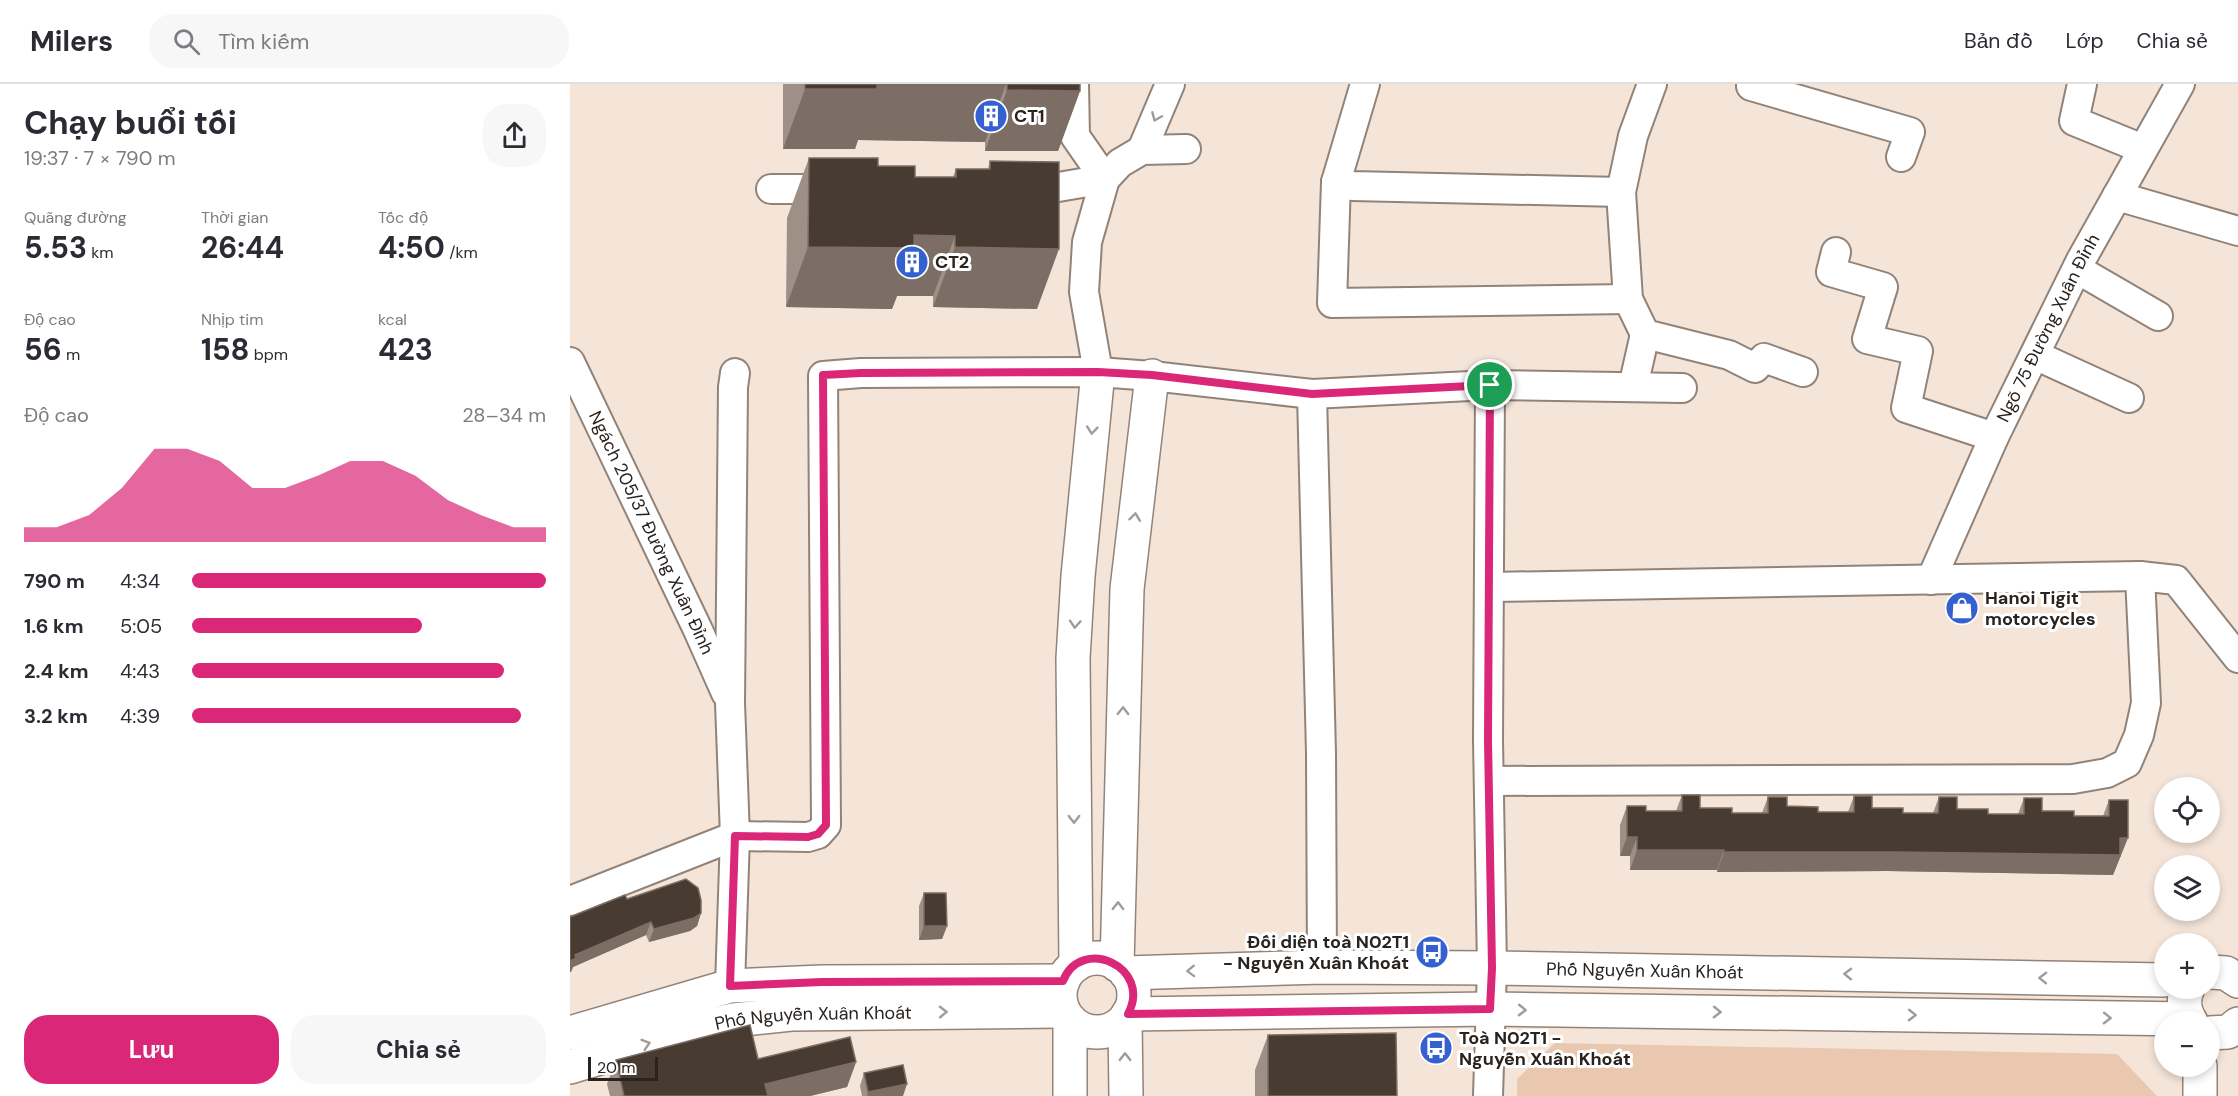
<!DOCTYPE html>
<html lang="vi">
<meta charset="utf-8">
<style>
body{margin:0;font-family:"DM Sans",sans-serif;background:#f7f7f7;color:#2b2b33;height:100vh;display:flex;flex-direction:column;font-size:22px;white-space:nowrap}
*{box-sizing:border-box;margin:0}
p{font-size:20px;color:#7c7c81}
.icon{flex:none;width:33px;height:33px;fill:none;stroke:currentColor;stroke-width:2;stroke-linecap:round;stroke-linejoin:round}
.map{position:relative;flex:1;overflow:hidden}
.panel{display:flex;flex-direction:column;background:#fff;width:570px}
.panel>*{flex:none}
.tools{position:absolute;left:1584px;top:693px;display:grid;gap:12px}
.tools a{display:grid;place-items:center;width:66px;height:66px;border-radius:50%;background:#fff;box-shadow:0 3px 9px #0003;font-size:30px}
.scale{position:absolute;left:18px;bottom:15px;width:70px;box-sizing:border-box;padding-left:6px;border:3px solid #29231f;border-top:0;font-size:16px;line-height:21px;white-space:nowrap;color:#29231f;-webkit-text-stroke:4px #fff;paint-order:stroke}
.pin{position:absolute;display:grid;place-items:center;width:51px;height:51px;color:#fff;margin:-26px;border:3px solid #fff;border-radius:50%;box-shadow:0 2px 6px #0007}
.round{display:grid;place-items:center;flex:none;width:63px;height:63px;border-radius:24px;background:#f7f7f7}
.head{display:flex;align-items:center;justify-content:space-between;height:102px;padding:0 24px}
h1{font-size:33px;font-weight:700;line-height:45px}
.metrics{display:grid;grid-template-columns:repeat(3,1fr);gap:9px;height:102px;padding:6px 24px}
.metrics div{display:grid;align-content:center}
.metrics b{font-size:30px;font-weight:700}
.metrics small{font-size:16px;font-weight:400}
.metrics p{font-size:16px}
.chart{height:168px;padding:12px 24px}
.chart p{display:flex;justify-content:space-between}
.chart svg{width:100%;height:108px;margin-top:6px;fill:#db2777;opacity:.7}
.cta{display:flex;gap:12px;margin-top:auto;padding:12px 24px}
.cta a{flex:1;height:69px;border-radius:24px;background:#db2777;color:#fff;font-size:24px;font-weight:700;line-height:69px;text-align:center}
.cta a+a{background:#f7f7f7;color:#2b2b33}
ul{padding:0 24px;list-style:none;font-size:20px}
li{display:grid;grid-template-columns:96px 72px 1fr;align-items:center;height:45px}
li i{height:15px;border-radius:8px;background:#db2777}
header{display:flex;align-items:center;gap:36px;box-sizing:border-box;height:84px;padding:0 30px;background:#fff;border-bottom:2px solid #e1e1e2}
header strong{font-size:28px}
nav{display:flex;gap:33px;margin-inline-start:auto;font-size:21px}
.search{width:420px;height:54px;background:#f7f7f7;display:flex;align-items:center;gap:15px;box-sizing:border-box;padding:0 21px;border-radius:24px;color:#7c7c81;font-size:22px}
main{display:flex;flex:1;min-height:0}
.map>svg:first-child{display:block}
.green{fill:#e9c8af}
.lines{fill:none;stroke-linecap:round;stroke-linejoin:round}
.street-casing{stroke:#928379;stroke-width:32}
.secondary-casing{stroke:#928379;stroke-width:36}
.primary-casing{stroke:#928379;stroke-width:36}
.street{stroke:#fff;stroke-width:28}
.secondary{stroke:#fff;stroke-width:33}
.primary{stroke:#fff;stroke-width:33}
.wall{fill:#9e9086}
.shaded-wall{fill:#7c6e64}
.building{fill:#483b32;stroke:#7c6e64;stroke-width:1.5}
.oneway{stroke:#9f9c9a}
.route-casing{stroke:#fff;stroke-width:12}
.route{stroke:#db2777;stroke-width:8}
.labels{text-anchor:middle;stroke-width:6;stroke-linejoin:round;paint-order:stroke}
.poi-label{font-size:18px;font-weight:bold;fill:#29231f;stroke:#fff;text-anchor:start}
.street-label{font-size:18px;fill:#29231f;stroke:#fff}
</style>
<header>
<strong>Milers</strong>
<div class="search"><svg class="icon" aria-label="search" viewBox="0 0 24 24"><circle cx="10" cy="10" r="6"/><path d="M15 15l6 6"/></svg>Tìm kiếm</div>
<nav><a>Bản đồ</a><a>Lớp</a><a>Chia sẻ</a></nav>
</header>
<main>
<section class="panel">
<div class="head"><div><h1>Chạy buổi tối</h1><p>19:37 · 7 × 790 m</p></div><a class="round"><svg class="icon" aria-label="share" viewBox="0 0 24 24"><path d="M12 15V3M7 8l5-5 5 5M5 13v7h14v-7"/></svg></a></div>
<div class="metrics">
<div><p>Quãng đường</p><b>5.53<small> km</small></b></div>
<div><p>Thời gian</p><b>26:44</b></div>
<div><p>Tốc độ</p><b>4:50<small> /km</small></b></div>
</div>
<div class="metrics">
<div><p>Độ cao</p><b>56<small> m</small></b></div>
<div><p>Nhịp tim</p><b>158<small> bpm</small></b></div>
<div><p>kcal</p><b>423</b></div>
</div>
<div class="chart"><p><span>Độ cao</span>28–34 m</p>
<svg viewBox="0 0 160 44" preserveAspectRatio="none"><path d="M0 44V38L10 38L20 33L30 22L40 6L50 6L60 11L70 22L80 22L90 17L100 11L110 11L120 17L130 27L140 33L150 38L160 38V44z"/></svg>
</div>
<ul>
<li><b>790 m</b>4:34<i style="width:100%"></i></li>
<li><b>1.6 km</b>5:05<i style="width:65%"></i></li>
<li><b>2.4 km</b>4:43<i style="width:88%"></i></li>
<li><b>3.2 km</b>4:39<i style="width:93%"></i></li>
</ul>
<div class="cta"><a>Lưu</a><a>Chia sẻ</a></div>
</section>
<div class="map">
<svg width="1668" height="1012" viewBox="0 0 1668 1012">
<rect width="100%" height="100%" fill="#f5e5d9"/>
<path class="green" d="M985,959L1547,970L1587,1012H947V995Z"/>
<g class="lines">
<defs>
<g id="street">
<path d="M504,0L505,52L535,95L517,158L514,208L528,288"/>
<path d="M795,0L766,98L762,219L1058,215"/>
<path d="M1082,0L1063,52L1051,108L1058,215L1075,250L1159,271L1185,284L1194,274L1233,288"/>
<path d="M1182,0L1181,2L1340,48L1331,73"/>
<path d="M1512,0L1504,37L1573,65"/>
<path d="M572,66L600,0"/>
<path d="M766,98L782,102L1051,108"/>
<path d="M201,105H265"/>
<path d="M452,107H465L535,95L550,79L572,66L616,65"/>
<path d="M1547,112L1668,147"/>
<path d="M1266,168L1261,188L1313,203L1297,255L1348,267L1336,324L1424,353"/>
<path d="M1507,185L1588,232"/>
<path d="M1465,271L1559,314"/>
<path id="s1" d="M0,278L128,546L156,609"/>
<path d="M1063,303L1075,250"/>
<path d="M742,310L751,669L752,883"/>
<path id="s2" d="M1361,496L1424,353L1511,176L1610,0"/>
<path d="M919,503L1570,492L1606,496L1668,574"/>
<path d="M919,697L1503,695L1537,689L1557,679L1569,651L1576,619L1570,492"/>
<path d="M0,817L165,752L238,753L248,750L256,741L253,292L291,289L528,288L582,292L742,310L920,301L1112,304"/>
<path d="M160,902L165,752L160,619L163,303L165,289"/>
<path d="M918,1012L922,884L918,656L920,301"/>
</g>
<g id="secondary">
<path d="M1640,888L1656,889L1668,897"/>
<path id="s3" d="M556,889L752,883L922,884L1594,896"/>
<path d="M1618,904C1612,916 1614,927 1621,938"/>
<path d="M558,930L920,925L1619,935"/>
<path d="M0,949L160,902L252,898L493,897"/>
<path d="M1640,949L1658,948L1668,940"/>
<path id="s4" d="M0,983L127,944L164,936L221,930L493,927"/>
<path d="M1630,1012V982"/>
</g>
<path id="primary" d="M490 911a37 37 0 1 1 74 0a37 37 0 1 1-74 0Z
M506,881L503,574L508,492L528,288
M547,881L557,505L582,292
M555,935L556,1012
M500,1012V936"/>
</defs>
<use href="#street" class="street-casing"/>
<use href="#secondary" class="secondary-casing"/>
<use href="#primary" class="primary-casing"/>
<use href="#street" class="street"/>
<use href="#secondary" class="secondary"/>
<use href="#primary" class="primary"/>
</g>
<path class="wall" d="M213,0H510V7L488,67H415V58L288,56L285,65H213Z
M239,74L308,82L345,93H383L386,85H418L420,77L467,225L363,223V212H327L322,225L216,223L217,134Z
M1112,711L1130,724L1162,729H1192L1198,713L1217,722L1248,728H1278L1284,712L1302,724L1333,729H1363L1369,713L1387,725L1418,730H1448L1454,714L1472,727L1504,732H1533L1539,716L1551,773H1550L1543,791L1317,787L1147,788V786H1060V772H1050V741L1057,722L1076,727H1106Z
M354,809L377,842L372,855L349,856V822Z
M57,815L131,829L127,842L120,847L79,858L76,851L3,883L1,888H0V833Z
M698,951L827,1012H685V986Z
M188,975L286,978L277,1003L240,1012H40L37,1000L46,976Z
M294,989L333,1012H292L290,1002Z"/>
<path class="shaded-wall" d="M305,0H436L415,58L288,56L285,65H213L235,5Z
M437,6L510,7L488,67H415Z
M344,151L385,152L363,212H327L322,225L216,223L238,163Z
M385,163L489,165L467,225L363,223Z
M1057,753H1067L1060,772H1050Z
M1558,754L1543,791L1317,787L1147,788L1154,768Z
M1067,766H1154L1147,786H1060Z
M131,829L127,842L120,847L79,858L84,845Z
M81,838L76,851L3,883L1,888H0V877L5,871Z
M354,842H377L372,855L349,856Z
M286,978L277,1003L240,1012H190L195,1000Z
M337,1000L333,1012H297L298,1008Z"/>
<path class="building" d="M235,0H307V5H235Z
M437,0H510V7L437,6Z
M239,74H308V82H345V93H386V85H420V77L489,78V165L385,163V152L344,151V164L238,163Z
M1112,711H1130V724H1162V729H1198V713H1217V722L1248,723V728H1284V712H1302V724H1333V729H1368L1369,713H1387V725H1418V730H1454V714H1472V727H1504V732H1539V716H1558V754H1550V771L1324,768H1154V766H1067V753H1057V722H1076V727H1112Z
M116,795L128,804L131,816V829L124,834L84,845L81,838L5,871L6,874L0,877V833L55,811L57,815Z
M354,809H376L377,842H354Z
M180,941L188,975L280,953L286,978L195,1000L198,1012H54L46,976Z
M826,949L827,1012H698V951Z
M333,981L337,1000L298,1008L294,989Z"/>
<defs><path id="oneway-chevron" d="M-2-3.5L2.5 0L-2 3.5" fill="none" stroke-width="1.6" stroke-linecap="round" stroke-linejoin="round" transform="scale(1.5)"/></defs>
<g class="oneway">
<use href="#oneway-chevron" transform="translate(586 33) rotate(113)"/>
<use href="#oneway-chevron" transform="translate(522 346) rotate(96)"/>
<use href="#oneway-chevron" transform="translate(565 433) rotate(-83)"/>
<use href="#oneway-chevron" transform="translate(505 540) rotate(94)"/>
<use href="#oneway-chevron" transform="translate(553 627) rotate(-89)"/>
<use href="#oneway-chevron" transform="translate(504 735) rotate(90)"/>
<use href="#oneway-chevron" transform="translate(548 822) rotate(-89)"/>
<use href="#oneway-chevron" transform="translate(621 887) rotate(178)"/>
<use href="#oneway-chevron" transform="translate(1278 890) rotate(-179)"/>
<use href="#oneway-chevron" transform="translate(1473 894) rotate(-179)"/>
<use href="#oneway-chevron" transform="translate(952 926) rotate(1)"/>
<use href="#oneway-chevron" transform="translate(373 928) rotate(-1)"/>
<use href="#oneway-chevron" transform="translate(1147 928) rotate(1)"/>
<use href="#oneway-chevron" transform="translate(1342 931) rotate(1)"/>
<use href="#oneway-chevron" transform="translate(1537 934) rotate(1)"/>
<use href="#oneway-chevron" transform="translate(76 960) rotate(-17)"/>
<use href="#oneway-chevron" transform="translate(555 973) rotate(-90)"/>
</g>
<g class="lines">
<defs>
<path id="route" d="M528,288L582,291L742,310L920,301L918,656L922,884L920,925L558,930C583,883 511,851 493,897L252,898L160,902L165,752L238,753L248,750L256,741L253,291L291,289Z"/>
</defs>
<use href="#route" class="route-casing"/>
<use href="#route" class="route"/>
</g>
<defs>
<symbol id="building-disc" viewBox="-11 -11 22 22"><circle r="9.5" fill="#3560d0" stroke="#fff"/><path d="M-4-6H4V6H1V3H-1V6H-4ZM-2.5-4.3h1.7v1.8h-1.7ZM.8-4.3h1.7v1.8H.8ZM-2.5-1h1.7V.8h-1.7ZM.8-1h1.7V.8H.8Z" fill="#fff"/></symbol>
<symbol id="shop-disc" viewBox="-11 -11 22 22"><circle r="9.5" fill="#3560d0" stroke="#fff"/><path d="M-5-2.5h2.3a2.7 3.5 0 0 1 5.4 0H5L5.5 6h-11ZM-1.5-2.5h3a1.5 2.3 0 0 0-3 0Z" fill="#fff"/></symbol>
<symbol id="bus-disc" viewBox="-11 -11 22 22"><circle r="9.5" fill="#3560d0" stroke="#fff"/><path d="M-5-6H5V4H4V6H2V4H-2V6H-4V4H-5ZM-3.5-4V0h7V-4ZM-3.5 1.2v1.5H-2V1.2ZM2 1.2v1.5H3.5V1.2Z" fill="#fff"/></symbol>
</defs>
<g fill-rule="evenodd">
<use href="#building-disc" x="402" y="13" width="38" height="38"/>
<use href="#building-disc" x="323" y="159" width="38" height="38"/>
<use href="#shop-disc" x="1373" y="505" width="38" height="38"/>
<use href="#bus-disc" x="843" y="849" width="38" height="38"/>
<use href="#bus-disc" x="847" y="945" width="38" height="38"/>
</g>
<g class="labels">
<g class="poi-label">
<text x="444" y="38">CT1</text>
<text x="365" y="184">CT2</text>
<text x="1415" y="520">Hanoi Tigit<tspan x="1415" dy="21">motorcycles</tspan></text>
<text x="839" y="864" text-anchor="end">Đối diện toà N02T1<tspan x="839" dy="21">- Nguyễn Xuân Khoát</tspan></text>
<text x="889" y="960">Toà N02T1 -<tspan x="889" dy="21">Nguyễn Xuân Khoát</tspan></text>
</g>
<g class="street-label">
<text dy="6" stroke="none"><textPath href="#s2" startOffset="278">Ngõ 75 Đường Xuân Đỉnh</textPath></text>
<text dy="6" stroke="none"><textPath href="#s1" startOffset="189">Ngách 205/37 Đường Xuân Đỉnh</textPath></text>
<text dy="6" stroke="none"><textPath href="#s3" startOffset="519">Phố Nguyễn Xuân Khoát</textPath></text>
<text dy="6" stroke="none"><textPath href="#s4" startOffset="250">Phố Nguyễn Xuân Khoát</textPath></text>
</g>
</g>
</svg>
<div class="tools">
<a><svg class="icon" aria-label="locate" viewBox="0 0 24 24"><circle cx="12" cy="12" r="6"/><path d="M12 2v4M12 18v4M2 12h4M18 12h4"/></svg></a>
<a><svg class="icon" aria-label="layers" viewBox="0 0 24 24"><path d="M12 4l9 5-9 5-9-5zM3 14l9 5 9-5"/></svg></a>
<a>+</a>
<a>−</a>
</div>
<div class="scale">20 m</div>
<div class="pin" style="left:920px;top:301px;background:#1e9e55"><svg class="icon" aria-label="arrive" viewBox="0 0 24 24"><path d="M6 21V4h12l-3 4 3 4H6"/></svg></div>
</div>
</main>
